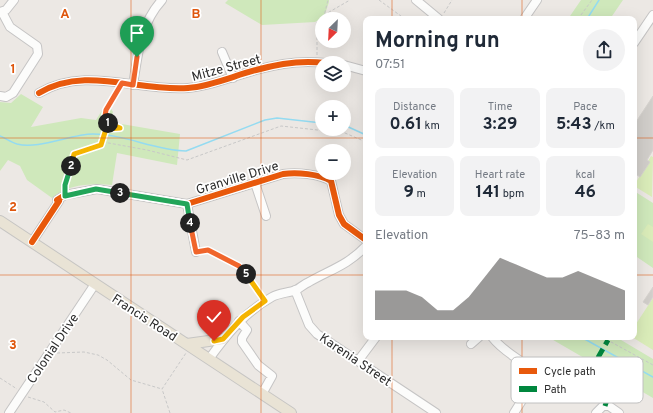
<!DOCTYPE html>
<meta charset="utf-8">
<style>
body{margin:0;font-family:Overpass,sans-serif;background:#f2f2f3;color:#1f2937;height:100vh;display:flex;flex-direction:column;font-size:15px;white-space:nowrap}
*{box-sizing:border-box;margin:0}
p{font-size:13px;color:#747a83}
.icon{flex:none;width:22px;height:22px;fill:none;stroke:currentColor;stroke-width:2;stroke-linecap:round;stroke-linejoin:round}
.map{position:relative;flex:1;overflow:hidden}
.details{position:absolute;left:363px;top:16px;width:274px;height:324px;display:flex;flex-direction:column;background:#fff;border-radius:8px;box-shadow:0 4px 16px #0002}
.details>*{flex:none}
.needle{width:26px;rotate:204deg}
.controls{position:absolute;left:315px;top:12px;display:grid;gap:8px}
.controls a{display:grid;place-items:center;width:36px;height:36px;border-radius:50%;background:#fff;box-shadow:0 4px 16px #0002;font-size:20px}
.pin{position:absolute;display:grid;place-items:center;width:34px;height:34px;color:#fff;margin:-41px -17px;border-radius:50% 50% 50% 0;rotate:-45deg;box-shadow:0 0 4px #0007}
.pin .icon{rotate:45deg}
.km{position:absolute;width:20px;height:20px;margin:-10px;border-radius:50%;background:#222;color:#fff;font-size:11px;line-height:20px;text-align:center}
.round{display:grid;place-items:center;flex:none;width:42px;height:42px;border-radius:21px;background:#f2f2f3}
.headline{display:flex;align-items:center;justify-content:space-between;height:68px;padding:0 12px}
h1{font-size:22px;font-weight:700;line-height:30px}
.metrics{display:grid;grid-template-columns:repeat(3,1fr);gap:6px;height:68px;padding:4px 12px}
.metrics div{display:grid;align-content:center;border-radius:8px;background:#f2f2f3;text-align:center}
.metrics b{font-size:17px;font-weight:700}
.metrics small{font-size:11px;font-weight:400}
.metrics p{font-size:11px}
.chart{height:112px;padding:8px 12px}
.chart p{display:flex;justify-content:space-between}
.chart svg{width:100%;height:72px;margin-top:4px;fill:#706e6d;opacity:.7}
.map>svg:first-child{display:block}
.green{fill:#cfe8bb}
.pitch{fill:#daecb9}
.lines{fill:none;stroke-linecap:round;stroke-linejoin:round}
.stream{stroke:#94dbf1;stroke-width:1.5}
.building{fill:#d1ceca;stroke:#d7d4d0}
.minor-casing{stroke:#c5c4c4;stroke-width:10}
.major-casing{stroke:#c6c5c3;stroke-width:12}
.path{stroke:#c8c8c8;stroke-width:1;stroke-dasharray:3 2;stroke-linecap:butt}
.minor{stroke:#fcfcfb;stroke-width:8}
.major{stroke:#e9e3d5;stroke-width:10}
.quiet{stroke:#00873e;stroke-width:5;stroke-dasharray:10 5;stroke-linecap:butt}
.cycleway-casing{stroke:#fff;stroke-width:8}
.cycleway{stroke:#e8590c;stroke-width:6}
.split-1-casing{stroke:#fff;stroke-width:8}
.split-2-casing{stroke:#fff;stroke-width:8}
.split-3-casing{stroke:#fff;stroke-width:8}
.split-4-casing{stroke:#fff;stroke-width:8}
.split-5-casing{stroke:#fff;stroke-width:8}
.split-6-casing{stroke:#fff;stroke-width:8}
.split-1{stroke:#f0652b;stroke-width:5}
.split-2{stroke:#f5b400;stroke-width:5}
.split-3{stroke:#22a559;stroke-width:5}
.split-4{stroke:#22a559;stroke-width:5}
.split-5{stroke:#f0652b;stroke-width:5}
.split-6{stroke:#f5b400;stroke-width:5}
.grid{fill:none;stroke:#df570e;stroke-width:1;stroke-opacity:0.55}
.labels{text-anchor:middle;stroke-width:3.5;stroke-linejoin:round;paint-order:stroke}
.street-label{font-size:13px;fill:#2d2d2d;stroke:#fff}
.key{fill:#fff;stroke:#c0c0c0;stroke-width:1}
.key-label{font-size:11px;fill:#2d2d2d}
.grid-label{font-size:13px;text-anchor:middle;font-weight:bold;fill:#df570e;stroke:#fff;stroke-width:3.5;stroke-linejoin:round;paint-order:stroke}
</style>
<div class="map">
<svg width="653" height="413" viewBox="0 0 653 413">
<rect width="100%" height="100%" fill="#ece8e4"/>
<path class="green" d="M228,0H329V2L324,17L315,22L262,25L225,3Z
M581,0H623L610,19H568Z
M114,91H121L110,107L113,112L110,122L180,134L177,165L117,153L112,185C93,183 66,184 52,198L27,180L20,166L8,160L0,171V102L11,103L21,94L43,107L31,127L81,118L96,120Z
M634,191L653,203V268L634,255Z
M548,337H616L653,359V398Z"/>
<path class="pitch" d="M651,156L653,157L652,197L634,186Z
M648,224L653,227V242L641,234Z
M653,298V350L632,337H634V327Z"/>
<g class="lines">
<path class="stream" d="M587,19L599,0
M344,125L366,135
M0,136C5,138 11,142 17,144C38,150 71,134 93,134C124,134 154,150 186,151L265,120L277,118L322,123
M581,337L653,377"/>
</g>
<path class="building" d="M653,96V150L647,160L650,162L640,177L634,173V125Z
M653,287V297L648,305L643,302Z"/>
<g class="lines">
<defs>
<path id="minor" d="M416,0L439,19
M0,12L6,10L14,0
M524,19L537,0
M634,43L653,15
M222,52L233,78
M344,65L366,71
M133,85C138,54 140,24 162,0
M39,93C85,65 138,92 188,88C212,86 233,76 256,70C277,64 303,60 325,63
M0,96L6,97L13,93L38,54L37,46L10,27L2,12
M255,183L266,216
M187,204L196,252
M32,242L59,201L57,200L65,195L97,189L187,204L283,174C297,172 319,174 331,181L339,215L344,224L366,240
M295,290L309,325L317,334L436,413
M239,321L247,330L242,338V342L258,365L272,376L262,394
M492,337C505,354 523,360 538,375L514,413
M471,344L479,337
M209,359C227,334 245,312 272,297C279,293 288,293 296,290C300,288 304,284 309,282C330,270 348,265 366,246
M358,361L376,337
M9,413L95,284
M596,413L603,406H609L619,413"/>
<path id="major" d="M0,221L291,413
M187,344L223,339"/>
</defs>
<use href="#minor" class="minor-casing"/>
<use href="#major" class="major-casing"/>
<path class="path" d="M379,0L405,19
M444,13L452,0
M324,15L350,0
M578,19L592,0
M317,55V22L324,16L328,0
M103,142L147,150L187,160L281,126L345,133L366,142
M64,187L72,164V155L82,150L101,145L107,129L120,128L104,122L106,110L118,90
M203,251L208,250L239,266L261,295
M602,337L653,365
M57,353L84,352L98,355L107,360L131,380L162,389
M544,373L577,359L596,361
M0,378L17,389
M28,397L44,402L55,412L64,410L71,413
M170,413L162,389L186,353"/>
<use href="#minor" class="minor"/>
<use href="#major" class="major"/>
<path class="quiet" d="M605,406L615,375L596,361L608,340"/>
<defs>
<path id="cycleway" d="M39,93C85,65 138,92 188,88C212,86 233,76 256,70C277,64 303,60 325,63
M32,242L59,201L57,200L65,195L97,189L187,204L283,174C297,172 319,174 331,181L339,215L344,224L366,240"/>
</defs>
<use href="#cycleway" class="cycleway-casing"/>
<use href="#cycleway" class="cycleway"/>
</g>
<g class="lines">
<defs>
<path id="split-1" d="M108,123L104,122L106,110L122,83L133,85L137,57"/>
<path id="split-2" d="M71,166L74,154L101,145L106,129L120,128L108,123"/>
<path id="split-3" d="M71,166L65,185V196L96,189L120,193"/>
<path id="split-4" d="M120,193L187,204L190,223"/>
<path id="split-5" d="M190,223L196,252L208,250L239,266L246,274"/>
<path id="split-6" d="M214,341L223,339L243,317L265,301L246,274"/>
</defs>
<use href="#split-1" class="split-1-casing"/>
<use href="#split-2" class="split-2-casing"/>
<use href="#split-3" class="split-3-casing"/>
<use href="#split-4" class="split-4-casing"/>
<use href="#split-5" class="split-5-casing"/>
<use href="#split-6" class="split-6-casing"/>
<use href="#split-1" class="split-1"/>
<use href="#split-2" class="split-2"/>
<use href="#split-3" class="split-3"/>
<use href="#split-4" class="split-4"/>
<use href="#split-5" class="split-5"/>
<use href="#split-6" class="split-6"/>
</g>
<path class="grid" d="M131,0V413M261,0V413M392,0V19M522,0V19M0,138H366M634,138H653M0,275H366M634,275H653M392,337V413M522,337V413"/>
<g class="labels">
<g class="street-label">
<text transform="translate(226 67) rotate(-15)" y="5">Mitze Street</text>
<text transform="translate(237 177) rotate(-17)" y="5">Granville Drive</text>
<text transform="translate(145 317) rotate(33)" y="5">Francis Road</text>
<text transform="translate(52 348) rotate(-56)" y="5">Colonial Drive</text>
<text transform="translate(356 359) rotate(34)" y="5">Karenia Street</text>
</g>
</g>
<rect x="511" y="357" width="132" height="46" rx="6" class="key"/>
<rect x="519" y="368" width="18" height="6" fill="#e8590c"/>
<rect x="519" y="386" width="18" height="6" fill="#00873e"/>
<g class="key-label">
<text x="544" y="375">Cycle path</text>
<text x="544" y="393">Path</text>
</g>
<g class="grid-label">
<text x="65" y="18">A</text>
<text x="196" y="18">B</text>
<text x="13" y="73">1</text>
<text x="13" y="211">2</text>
<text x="13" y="349">3</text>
</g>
</svg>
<div class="controls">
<a><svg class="needle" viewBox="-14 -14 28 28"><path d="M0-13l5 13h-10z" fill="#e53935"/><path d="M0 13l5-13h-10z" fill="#747a83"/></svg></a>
<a><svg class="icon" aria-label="layers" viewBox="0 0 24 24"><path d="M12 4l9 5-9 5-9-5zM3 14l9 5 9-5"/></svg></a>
<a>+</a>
<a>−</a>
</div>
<div class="pin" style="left:137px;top:57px;background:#1e9e55"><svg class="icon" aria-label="arrive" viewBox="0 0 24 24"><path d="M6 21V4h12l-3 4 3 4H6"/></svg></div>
<div class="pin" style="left:214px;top:341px;background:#d93025"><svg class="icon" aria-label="check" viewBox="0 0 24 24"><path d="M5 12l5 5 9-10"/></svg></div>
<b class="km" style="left:108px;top:123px">1</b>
<b class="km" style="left:71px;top:166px">2</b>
<b class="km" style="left:120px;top:193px">3</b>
<b class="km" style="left:190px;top:223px">4</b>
<b class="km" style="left:246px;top:274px">5</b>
<section class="details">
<div class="headline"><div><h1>Morning run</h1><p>07:51</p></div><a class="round"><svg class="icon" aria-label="share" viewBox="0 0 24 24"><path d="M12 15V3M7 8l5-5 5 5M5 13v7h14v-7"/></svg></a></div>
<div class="metrics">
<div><p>Distance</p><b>0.61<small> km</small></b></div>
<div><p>Time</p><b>3:29</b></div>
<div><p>Pace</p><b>5:43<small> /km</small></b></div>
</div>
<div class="metrics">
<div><p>Elevation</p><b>9<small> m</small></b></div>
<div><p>Heart rate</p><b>141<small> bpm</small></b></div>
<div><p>kcal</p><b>46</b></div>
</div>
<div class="chart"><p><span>Elevation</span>75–83 m</p>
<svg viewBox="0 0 160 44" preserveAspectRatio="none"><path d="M0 44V26L10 26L20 26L30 30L40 38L50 38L60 30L70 18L80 6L90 10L100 14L110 18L120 18L130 14L140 18L150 22L160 26V44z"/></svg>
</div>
</section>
</div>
